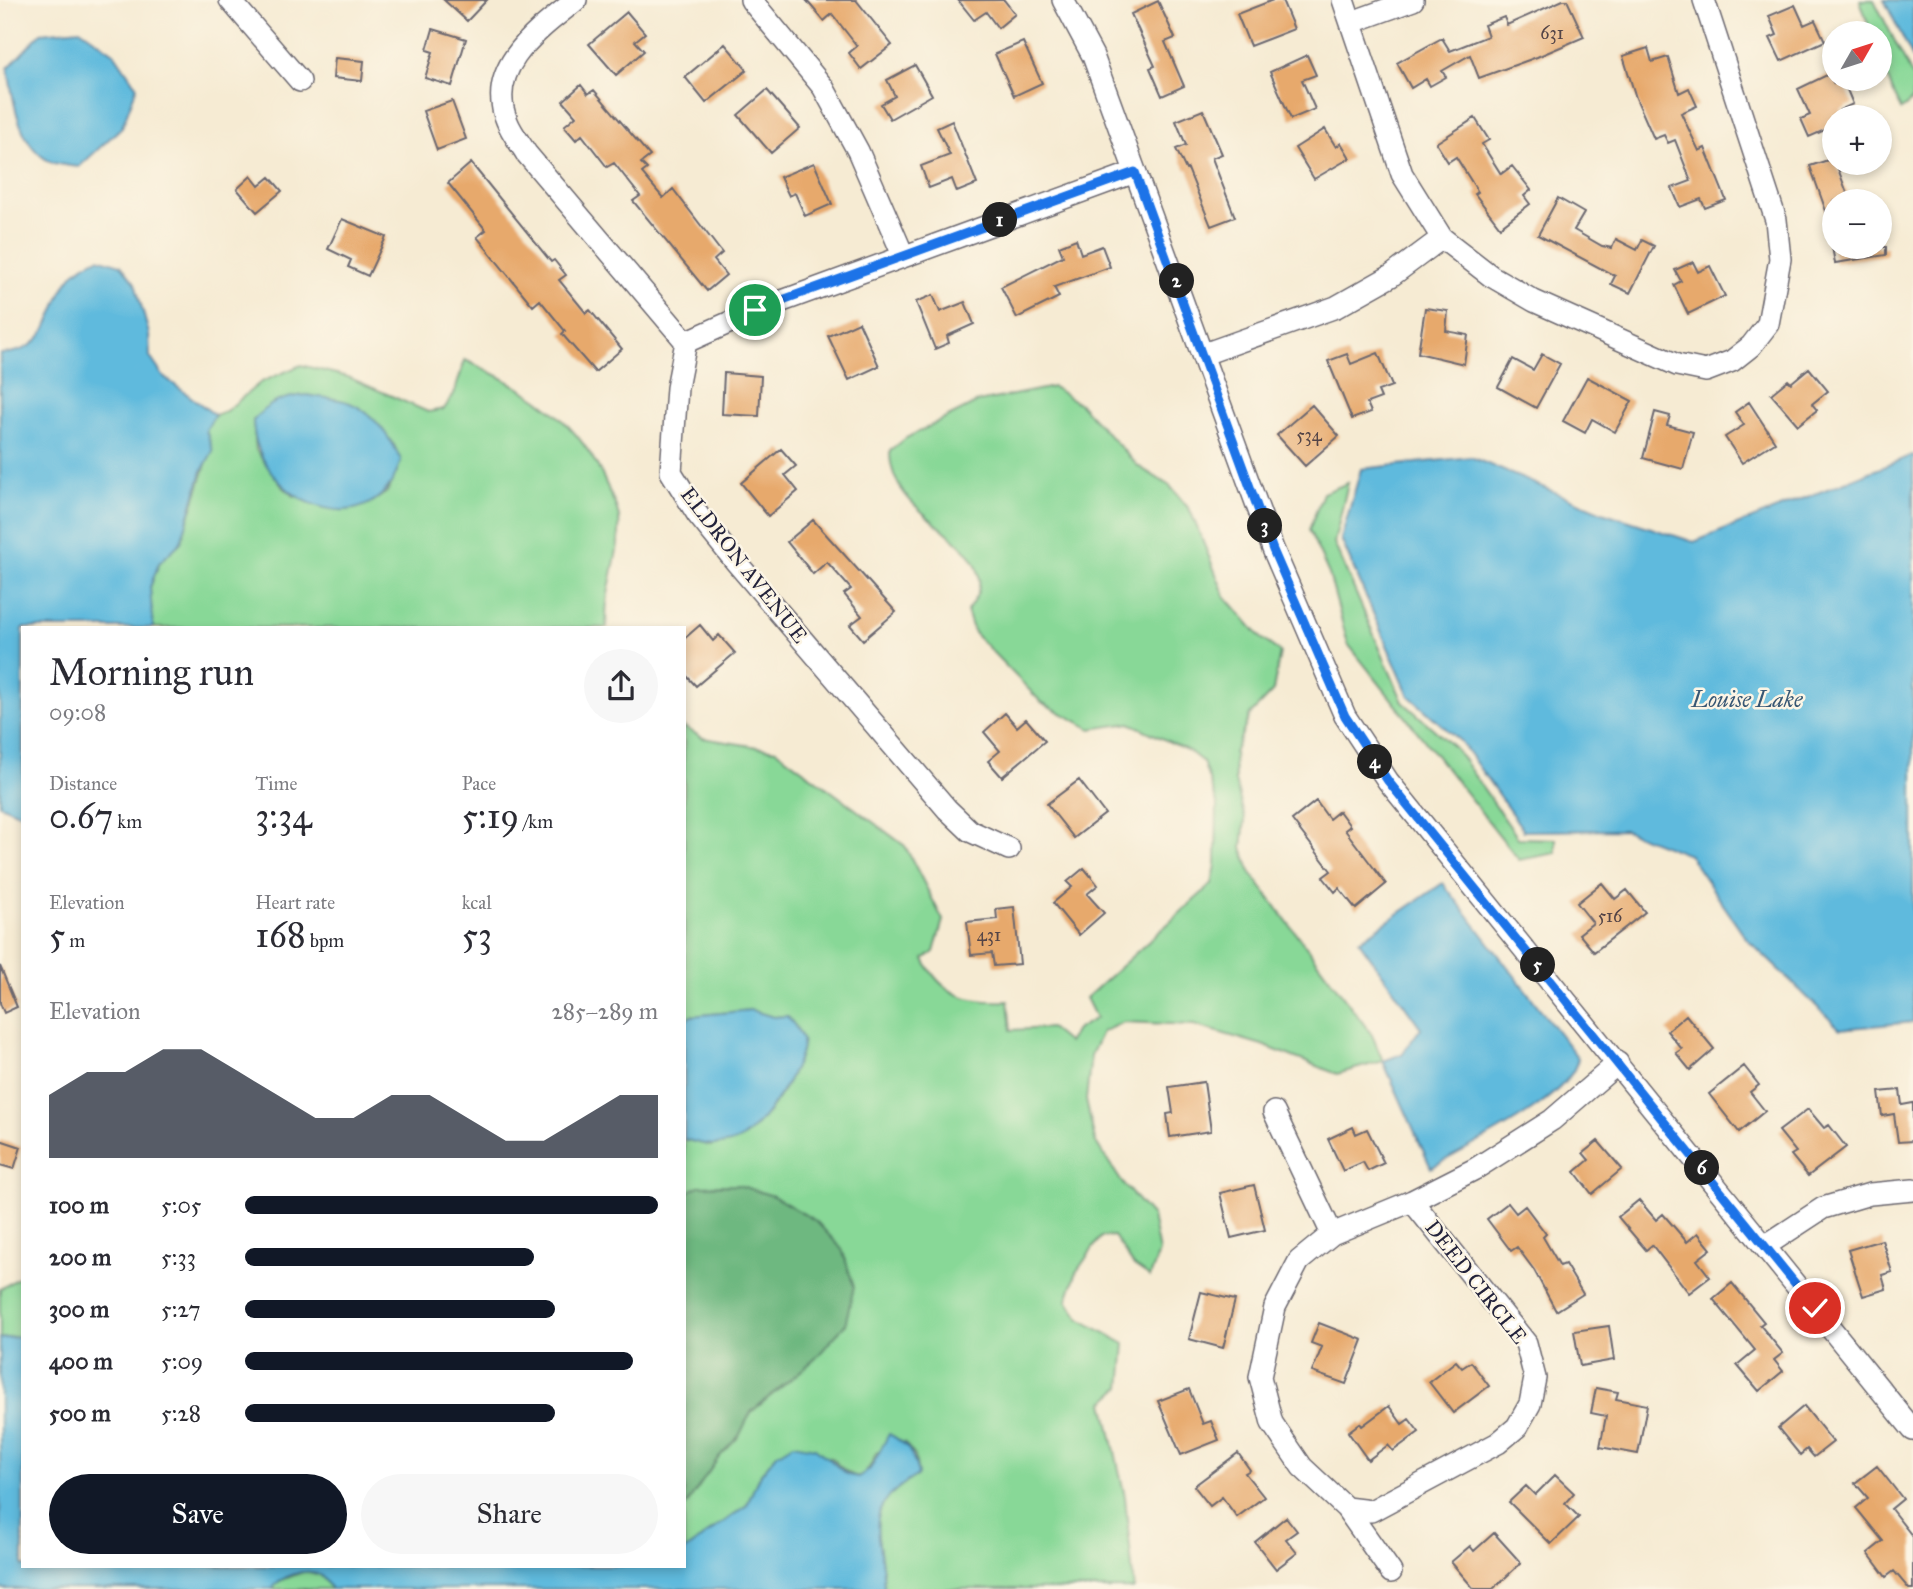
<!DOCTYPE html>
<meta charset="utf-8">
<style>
body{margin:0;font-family:"IM FELL Great Primer",serif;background:#f7f7f7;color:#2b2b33;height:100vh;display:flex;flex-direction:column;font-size:26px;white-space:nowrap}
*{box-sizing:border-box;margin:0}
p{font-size:23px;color:#7c7c81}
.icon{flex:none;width:38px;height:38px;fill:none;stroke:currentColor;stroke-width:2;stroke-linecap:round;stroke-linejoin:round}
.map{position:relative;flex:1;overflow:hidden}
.panel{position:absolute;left:21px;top:626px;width:665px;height:942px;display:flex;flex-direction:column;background:#fff;border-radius:0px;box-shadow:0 4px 10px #0003}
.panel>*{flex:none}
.needle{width:46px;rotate:51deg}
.fabs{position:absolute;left:1822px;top:21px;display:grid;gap:14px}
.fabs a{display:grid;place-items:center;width:70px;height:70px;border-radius:50%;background:#fff;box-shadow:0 4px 10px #0003;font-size:35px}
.pin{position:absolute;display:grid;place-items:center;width:60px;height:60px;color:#fff;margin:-30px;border:4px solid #fff;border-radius:50%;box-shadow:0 2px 7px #0007}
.km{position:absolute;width:35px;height:35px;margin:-18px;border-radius:50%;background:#222;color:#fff;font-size:19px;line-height:35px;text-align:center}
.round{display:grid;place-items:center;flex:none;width:74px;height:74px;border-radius:37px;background:#f7f7f7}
.headline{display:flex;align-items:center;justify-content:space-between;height:119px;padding:0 28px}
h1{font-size:38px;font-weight:600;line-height:52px}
.metrics{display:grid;grid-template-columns:repeat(3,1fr);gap:10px;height:119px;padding:7px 28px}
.metrics div{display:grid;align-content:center}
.metrics b{font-size:35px;font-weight:600}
.metrics small{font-size:19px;font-weight:400}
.metrics p{font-size:19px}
.chart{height:196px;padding:14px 28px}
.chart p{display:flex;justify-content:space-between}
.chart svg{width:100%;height:126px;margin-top:7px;fill:#111827;opacity:.7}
.action{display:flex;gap:14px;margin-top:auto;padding:14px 28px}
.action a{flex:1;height:80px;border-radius:42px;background:#111827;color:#fff;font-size:28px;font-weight:600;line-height:80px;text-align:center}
.action a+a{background:#f7f7f7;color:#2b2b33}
ul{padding:0 28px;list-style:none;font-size:23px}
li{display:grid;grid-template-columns:112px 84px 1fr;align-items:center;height:52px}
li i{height:18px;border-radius:9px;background:#111827}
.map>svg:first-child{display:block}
.green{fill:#88d897;stroke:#557d69;stroke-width:2;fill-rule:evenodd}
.forest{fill:#6eb880;stroke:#486d5e;stroke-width:2}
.water{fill:#5fbadd;stroke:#406e8c;stroke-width:2}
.building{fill:#e7a96c}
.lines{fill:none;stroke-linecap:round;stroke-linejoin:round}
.minor-casing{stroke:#6c6870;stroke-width:24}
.minor{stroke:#fff;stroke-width:21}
.route-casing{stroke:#fff;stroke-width:14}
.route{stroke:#1a73e8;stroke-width:9}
.labels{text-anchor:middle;stroke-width:5;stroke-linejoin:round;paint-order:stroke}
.number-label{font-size:18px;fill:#534447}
.street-label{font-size:21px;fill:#22223b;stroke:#fcf5e5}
.water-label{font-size:23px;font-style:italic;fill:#375774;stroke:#fcf5e5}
</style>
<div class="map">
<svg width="1913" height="1589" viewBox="0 0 1913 1589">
<rect width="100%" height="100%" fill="#fcf5e5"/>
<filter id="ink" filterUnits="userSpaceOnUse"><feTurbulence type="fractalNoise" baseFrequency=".0143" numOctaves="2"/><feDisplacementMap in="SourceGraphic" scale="14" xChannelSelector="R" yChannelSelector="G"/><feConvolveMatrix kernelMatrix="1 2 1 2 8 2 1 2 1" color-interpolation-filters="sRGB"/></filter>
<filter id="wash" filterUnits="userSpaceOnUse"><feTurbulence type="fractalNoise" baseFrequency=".00686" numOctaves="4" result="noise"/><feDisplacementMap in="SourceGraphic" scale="28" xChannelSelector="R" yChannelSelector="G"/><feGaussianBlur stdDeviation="1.57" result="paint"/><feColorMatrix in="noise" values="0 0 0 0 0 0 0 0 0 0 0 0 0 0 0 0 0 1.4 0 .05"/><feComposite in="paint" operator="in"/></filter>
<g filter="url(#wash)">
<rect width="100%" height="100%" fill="#f6ebd3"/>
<path class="green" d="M1860,0H1874L1913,77V99L1901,110L1880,61V33H1871Z
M465,360C530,389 580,420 608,488C611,497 618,508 619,518C622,555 602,591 607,628H153L150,588L159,563L181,542L209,455L206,430L215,415L226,411L261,382L301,365L348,377L428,412L444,409L454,394ZM367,415L394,445L401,461L387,492L372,502L294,496L282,486L256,450L253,420Z
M1053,387L1080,404L1138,466L1170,486L1190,510L1225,596L1261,638L1280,652L1273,691L1250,715L1234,753L1235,781L1245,819L1242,848L1251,873L1372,1035L1383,1061L1337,1074L1262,1045L1194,1025L1123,1022L1102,1032L1091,1055L1086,1100L1095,1141L1123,1184L1152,1216L1159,1252L1150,1277L1134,1266L1114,1236L1101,1237L1077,1271L1067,1300L1080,1319L1125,1344L1121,1387L1104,1402L1125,1497L1134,1589H884C883,1532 856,1510 918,1475L915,1456L904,1442L876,1453C863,1488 852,1478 831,1458L777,1454L759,1476L747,1505L684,1551V1508L719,1457L739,1436L751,1412L815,1359L773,1196C743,1187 712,1177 684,1195V1139L711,1146C725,1137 757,1124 768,1112C779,1099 805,1055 802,1039C800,1031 792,1022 787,1016L773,1017L751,1010L691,1016L684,1022V727L703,738L776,750L905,846L943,920L934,952L924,959C941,996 970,1003 1008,1001L1011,1030L1050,1028L1068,1043L1076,1030L1096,1018L1086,998L1212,884L1216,865L1217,803L1203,762L1189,751L1130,723L1091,729L1041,702L974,633L967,611C971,605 976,598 978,592C993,535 889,521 890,451L906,438L978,402Z
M1348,483L1334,543L1403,702L1455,748L1518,838L1556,839V853L1519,860L1348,644L1329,574L1309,530L1323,493Z
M23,1275V1336L0,1339V1289Z
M305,1571L321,1575L331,1589H273L277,1582Z"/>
<path class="forest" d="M738,1185L773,1196L816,1221L842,1249L854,1287L845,1325L815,1359L751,1412L739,1436L719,1457L684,1508V1195L698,1186Z"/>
<path class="water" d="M1884,0H1913V58Z
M80,29L114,53L137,87L122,127L79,167C71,166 59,165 51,162C18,146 13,99 8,68L41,33Z
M98,258L121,265L135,283L149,334L150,357L163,376L215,415L206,430L213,451L202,471L181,542L159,563L150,587L153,628H23V815L0,805V354C57,351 47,303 74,273C81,266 90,262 98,258Z
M307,395C320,398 338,398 350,403C374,413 391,439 401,460C375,552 256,504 253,421C268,402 283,397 307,395Z
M1913,455V1022L1840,1029L1747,939L1689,855L1625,830L1524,831L1461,742L1409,696L1341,539L1361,469L1471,457L1602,512L1694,542Z
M1443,883L1578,1058C1572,1099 1467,1147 1431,1168L1383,1061L1402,1054L1421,1028L1359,941Z
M751,1010L773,1017L787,1016C792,1022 800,1031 802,1039C806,1061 762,1127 742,1138C724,1149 703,1145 684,1139V1022L691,1016Z
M23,1336V1566H684V1551L747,1505L759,1476L777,1454L793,1444L815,1448L848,1475L858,1477L870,1469L889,1434C908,1444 914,1454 918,1475C856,1510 883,1532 884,1589H331C328,1585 324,1578 320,1575C306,1567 280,1576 272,1589H0V1339Z"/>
<g id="blocks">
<path class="building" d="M444,0H487L467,21Z
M806,0H856L892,45L861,69L849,53L857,46L832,14L824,21Z
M958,0H1004L1015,14L998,28L986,12L974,20Z
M1273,0H1282L1294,29L1250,46L1237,14Z
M1563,0H1567L1584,37L1537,57L1479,78L1470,55L1442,71L1446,77L1430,86L1426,79L1411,88L1397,63L1442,38L1450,51L1488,36L1484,25L1504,17L1507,25Z
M1158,1L1175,38L1165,42L1184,86L1162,96L1150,68L1155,66L1131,14Z
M1795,5L1804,25L1815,20L1825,41L1781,61L1770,38L1777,35L1769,16Z
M627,12L645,33L635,41L644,51L616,75L589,44Z
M433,29L466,39L452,86L425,78L433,52L427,50Z
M1023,42L1042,83L1014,96L995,54Z
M725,44L747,70L706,103L685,77Z
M1648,48L1652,62L1668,57L1679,93L1689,88L1697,106L1681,113L1699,151L1705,148L1726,200L1705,208L1701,199L1680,207L1672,188L1691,181L1675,140L1668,143L1664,135L1654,139L1636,98L1623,56Z
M1307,55L1316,75L1302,80L1315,109L1291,119L1270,72Z
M335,58L364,61L362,81L333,78Z
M915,65L932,95L890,119L881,104L895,96L887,80Z
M1829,74L1834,84L1843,80L1853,104L1840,110L1844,117H1834V126L1809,137L1801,119L1810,115L1798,89Z
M581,85L588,94L594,90L650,156L641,163L647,169L642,173L663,198L673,189L722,253L714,260L726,275L707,291L633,201L640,196L614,163L607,167L582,135L576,140L564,126L576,116L563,101Z
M767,90L800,128L771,153L738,115Z
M452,101L466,139L437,150L423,111Z
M1203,110L1222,154L1212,158L1235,217L1211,226L1188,169L1186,170L1176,149L1186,145L1176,121Z
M1475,118L1489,140L1482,144L1501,174L1512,166L1531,190L1524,196L1530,204L1500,227L1475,194L1478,192L1456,157L1448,162L1436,143Z
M952,121L977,184L957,192L952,179L929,188L921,166L950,155L937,128Z
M1325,129L1336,147L1341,143L1350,158L1314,179L1295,148Z
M1834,158L1850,201H1834L1832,228L1810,166Z
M471,163L551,262L554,260L566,275L559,280L586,313L590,310L622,349L595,372L562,334L565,331L540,300L533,306L477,237L486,230L448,183Z
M814,163L832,204L805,216L795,193L789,196L780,177Z
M251,176L259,186L270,177L282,191L257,212L237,189Z
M1558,198L1584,213L1574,230L1602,246L1612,248L1616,239L1637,250L1642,240L1654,246L1630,293L1611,284L1615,276L1538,235Z
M342,219L386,237L368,276L348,267L351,260L328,249Z
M1076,239L1081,254L1102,246L1110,267L1054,287L1059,297L1017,318L1001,287L1063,256L1059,246Z
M1832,247H1886V255L1835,263Z
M1693,262L1698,272L1710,266L1725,296L1688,314L1674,285L1681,281L1675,270Z
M933,295L940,312L965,302L974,324L947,336L949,343L935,349L916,302Z
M1425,308L1448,311L1446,331L1468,335L1464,364L1418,353Z
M859,322L879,366L849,380L828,336Z
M1378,353L1392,386L1378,391L1381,398L1367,403L1371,412L1352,419L1328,361L1347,354L1351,364Z
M1542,354L1560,364L1536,408L1498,387L1513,359L1533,370Z
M1809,368L1828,391L1812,404L1817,410L1798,425L1771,394L1788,380L1791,383Z
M724,373L761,376L759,416L722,414Z
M1587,377L1632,401L1615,432L1592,419L1585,433L1563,421Z
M1749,402L1775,442L1742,463L1725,437L1744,425L1735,412Z
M1312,405L1339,436L1305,466L1277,435Z
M1655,412L1670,416L1667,425L1693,432L1683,469L1643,458Z
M781,449L796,466L785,475L798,491L768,516L741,483Z
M813,520L896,612L863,640L850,625L862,616L844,594L851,589L827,562L813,574L787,542Z
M700,625L713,641L719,635L735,653L696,686L684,673V639Z
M1005,713L1017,727L1026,719L1045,741L1002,777L988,761L1000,751L984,732Z
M1079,780L1105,814L1074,838L1047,804Z
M1316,801L1329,819L1339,811L1350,826L1345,830L1386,884L1356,909L1339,888L1335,892L1323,877L1331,871L1292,820Z
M1084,868L1098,885L1087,894L1104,913L1079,935L1053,903L1072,887L1067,882Z
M1602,883L1615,899L1627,890L1645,912L1594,952L1579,934L1593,923L1577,903Z
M1014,907L1020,964L994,966L992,953L971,955L967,922L997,919L996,909Z
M0,966L17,1007L4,1013L0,1003Z
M1686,1015L1714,1049L1690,1070L1676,1053L1682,1049L1667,1031Z
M1744,1066L1759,1085L1750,1092L1765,1111L1739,1132L1709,1094Z
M1204,1082L1211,1131L1170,1137L1167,1114L1173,1113L1169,1087Z
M1900,1090L1902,1105L1913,1103V1141L1898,1142L1894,1114L1882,1116L1879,1092Z
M1808,1109L1824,1128L1829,1125L1846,1147L1808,1176L1791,1155L1796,1152L1779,1131Z
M1353,1127L1356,1134L1367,1129L1384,1163L1368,1171L1363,1162L1343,1171L1328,1139Z
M0,1140L21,1147L14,1169L0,1165Z
M1598,1141L1622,1169L1592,1194L1575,1172L1589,1160L1583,1153Z
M1254,1185L1265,1230L1231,1238L1220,1193Z
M1639,1200L1656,1220L1663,1214L1687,1242L1698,1233L1711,1249L1697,1260L1710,1277L1689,1293L1652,1245L1646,1250L1618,1217Z
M1508,1203L1516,1213L1525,1206L1546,1234L1543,1237L1560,1266L1565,1264L1583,1294L1556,1311L1534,1270L1517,1247L1511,1251L1487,1219Z
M1882,1240L1892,1272L1882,1275L1886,1289L1863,1296L1848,1250Z
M1732,1283L1764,1322L1760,1325L1783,1353L1774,1360L1783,1371L1759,1391L1737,1365L1755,1350L1713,1299Z
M1201,1292L1235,1300L1223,1348L1189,1339Z
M1319,1323L1363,1340L1346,1384L1312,1372L1322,1347L1311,1343Z
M1609,1326L1614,1360L1580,1366L1574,1331Z
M1456,1361L1462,1368L1471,1362L1489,1386L1453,1413L1429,1382Z
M1596,1388L1618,1392L1616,1399L1647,1405L1638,1454L1600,1447L1606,1416L1591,1413Z
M1189,1389L1203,1424L1211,1421L1219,1440L1181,1455L1158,1401Z
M1389,1406L1402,1424L1409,1419L1419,1432L1393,1451L1388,1445L1368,1460L1348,1432L1360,1423L1362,1426Z
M1804,1406L1833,1442L1814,1457L1807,1449L1800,1455L1778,1428Z
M1238,1453L1250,1470L1245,1473L1264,1497L1237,1517L1222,1497L1210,1506L1194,1486Z
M1877,1466L1903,1499L1891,1509L1913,1537V1589H1909L1894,1571L1886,1577L1868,1553L1883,1541L1856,1508L1868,1498L1855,1483Z
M1555,1475L1574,1493L1565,1503L1579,1517L1551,1544L1509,1502L1526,1486L1535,1495Z
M1286,1517L1297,1531L1286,1539L1297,1553L1276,1569L1255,1542Z
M1494,1533L1521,1563L1493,1589H1474L1451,1562L1470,1546L1474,1551Z"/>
</g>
</g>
<g filter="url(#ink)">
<use href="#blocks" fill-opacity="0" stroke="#6c6870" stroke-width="2"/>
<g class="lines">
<defs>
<path id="minor" d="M230,0L300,81
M576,0C540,29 484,67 507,121C511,132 520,143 526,153L686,342L677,388L671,472L698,515L736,562L947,809L970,831L1009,849
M751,0L823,87L858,151L903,255
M1063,0L1093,56L1273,549L1345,716L1388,781L1913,1430
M1343,0L1402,174L1442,238L1491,276L1534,301L1677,365L1706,371L1732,361L1751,346L1768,324L1780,259L1776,220L1704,0
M1352,22L1413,0
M686,342L755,311L1135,172
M1204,354L1336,307L1391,276L1442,238
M1274,1112L1332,1234
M1412,1201L1526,1343L1535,1378L1530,1404L1517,1427L1498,1443L1371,1511L1346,1508L1302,1467L1272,1423L1260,1377L1275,1307L1299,1261L1332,1234L1412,1201L1475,1169L1552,1120L1618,1063
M1765,1246L1823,1208L1870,1194L1913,1190
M1346,1508L1391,1572"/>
</defs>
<use href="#minor" class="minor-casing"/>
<use href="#minor" class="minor"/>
</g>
</g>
<g class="lines" filter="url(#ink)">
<defs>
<path id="route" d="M755,310L1135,172L1273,550L1345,716L1388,781L1815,1308"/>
</defs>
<use href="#route" class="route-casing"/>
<use href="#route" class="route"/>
</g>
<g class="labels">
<g class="number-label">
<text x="1552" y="39">631</text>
<text x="1309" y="441">534</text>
<text x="1610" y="922">516</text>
<text x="989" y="941">431</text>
</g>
<g class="street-label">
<text transform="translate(744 565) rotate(52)" y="7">ELDRON AVENUE</text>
<text transform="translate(1476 1282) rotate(52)" y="7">DEED CIRCLE</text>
</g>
<g class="water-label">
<text x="1747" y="707">Louise Lake</text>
</g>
</g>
</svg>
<div class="fabs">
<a><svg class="needle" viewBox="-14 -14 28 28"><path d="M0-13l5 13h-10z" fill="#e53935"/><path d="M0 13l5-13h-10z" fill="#7c7c81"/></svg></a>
<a>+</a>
<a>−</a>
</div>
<div class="pin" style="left:755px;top:310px;background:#1e9e55"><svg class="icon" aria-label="arrive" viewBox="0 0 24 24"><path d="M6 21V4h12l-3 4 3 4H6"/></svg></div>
<div class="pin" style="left:1815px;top:1308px;background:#d93025"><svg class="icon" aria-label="check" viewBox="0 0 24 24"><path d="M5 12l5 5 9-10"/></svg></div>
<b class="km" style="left:1000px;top:220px">1</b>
<b class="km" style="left:1177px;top:281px">2</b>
<b class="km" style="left:1265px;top:526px">3</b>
<b class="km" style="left:1375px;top:762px">4</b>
<b class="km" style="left:1538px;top:965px">5</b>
<b class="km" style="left:1702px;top:1168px">6</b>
<section class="panel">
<div class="headline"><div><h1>Morning run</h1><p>09:08</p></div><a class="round"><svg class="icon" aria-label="share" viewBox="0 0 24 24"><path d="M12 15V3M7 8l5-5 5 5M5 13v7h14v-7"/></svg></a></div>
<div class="metrics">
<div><p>Distance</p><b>0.67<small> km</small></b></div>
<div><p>Time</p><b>3:34</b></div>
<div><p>Pace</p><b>5:19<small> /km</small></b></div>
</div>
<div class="metrics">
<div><p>Elevation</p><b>5<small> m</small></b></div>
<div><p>Heart rate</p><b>168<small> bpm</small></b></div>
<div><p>kcal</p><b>53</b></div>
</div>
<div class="chart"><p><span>Elevation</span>285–289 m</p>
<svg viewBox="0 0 160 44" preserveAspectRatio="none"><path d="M0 44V22L10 14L20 14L30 6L40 6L50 14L60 22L70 30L80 30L90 22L100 22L110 30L120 38L130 38L140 30L150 22L160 22V44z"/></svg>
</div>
<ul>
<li><b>100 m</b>5:05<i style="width:100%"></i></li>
<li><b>200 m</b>5:33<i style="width:70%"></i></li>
<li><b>300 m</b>5:27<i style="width:75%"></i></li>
<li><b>400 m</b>5:09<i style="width:94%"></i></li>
<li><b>500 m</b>5:28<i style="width:75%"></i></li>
</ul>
<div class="action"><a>Save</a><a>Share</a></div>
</section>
</div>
